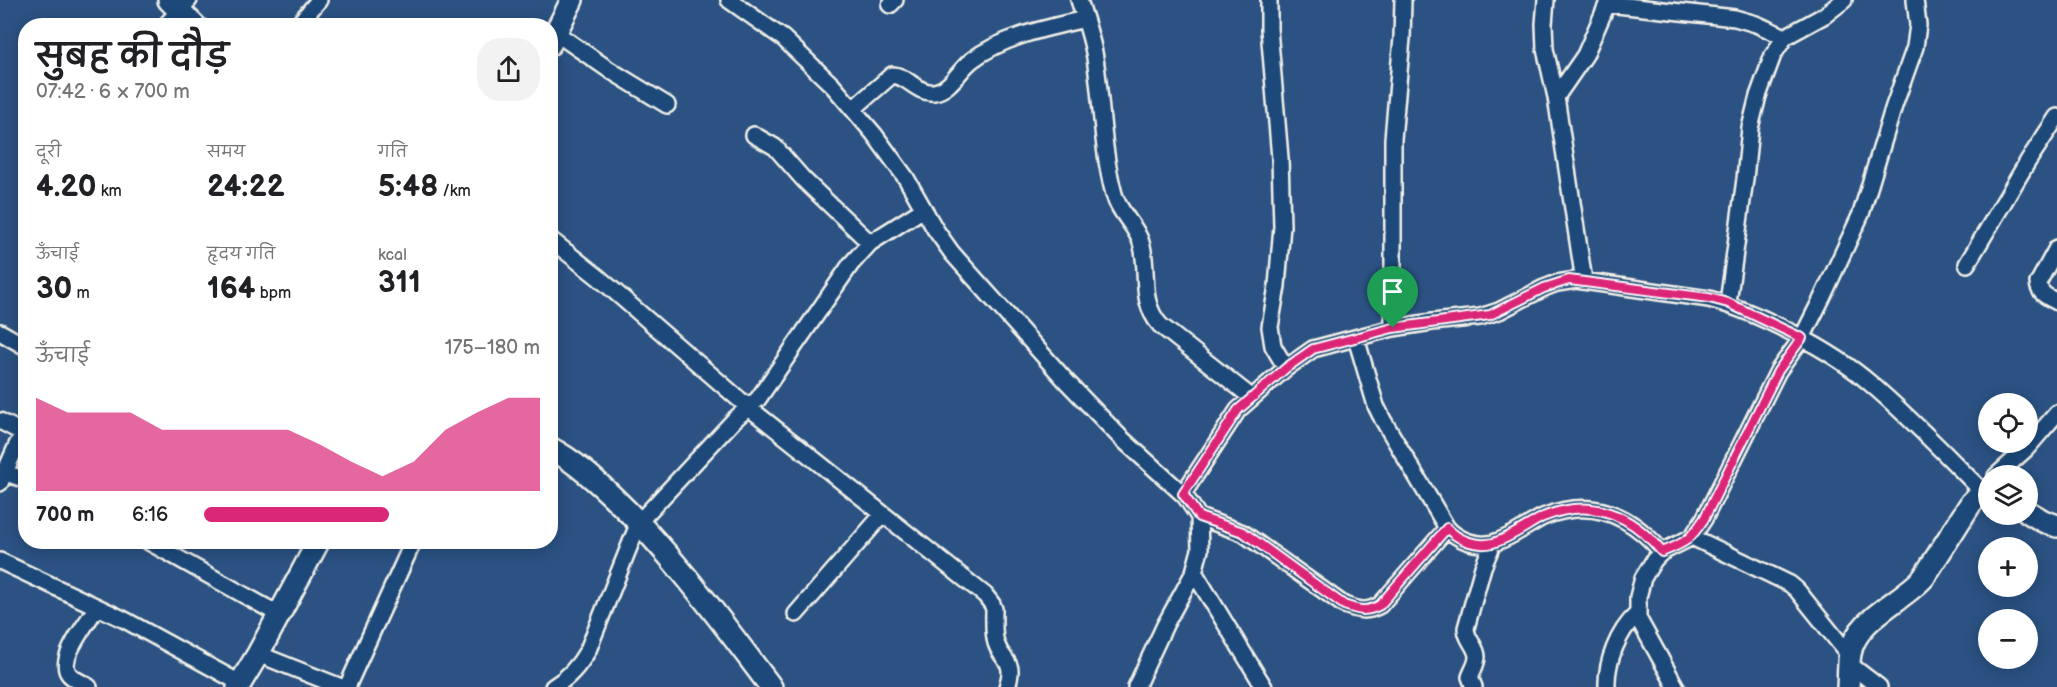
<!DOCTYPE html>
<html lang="hi">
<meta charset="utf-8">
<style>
body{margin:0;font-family:"Balsamiq Sans","Playpen Sans Deva",sans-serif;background:#f2f2f2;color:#202124;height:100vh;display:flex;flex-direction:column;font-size:22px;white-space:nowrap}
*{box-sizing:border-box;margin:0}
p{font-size:20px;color:#757577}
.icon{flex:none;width:33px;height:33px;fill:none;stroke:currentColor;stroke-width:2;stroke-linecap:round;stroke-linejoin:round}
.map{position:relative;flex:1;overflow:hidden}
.drawer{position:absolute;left:18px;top:18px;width:540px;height:531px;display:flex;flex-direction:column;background:#fff;border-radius:24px;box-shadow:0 3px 15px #0003}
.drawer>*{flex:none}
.fabs{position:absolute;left:1978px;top:393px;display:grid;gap:12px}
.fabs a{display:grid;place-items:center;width:60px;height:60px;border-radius:50%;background:#fff;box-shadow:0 3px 15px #0003;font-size:30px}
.pin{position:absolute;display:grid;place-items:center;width:51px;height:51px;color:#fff;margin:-62px -26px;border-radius:50% 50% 50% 0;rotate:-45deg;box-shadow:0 0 6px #0007}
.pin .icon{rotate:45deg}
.round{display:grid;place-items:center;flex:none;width:63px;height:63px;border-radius:24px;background:#f2f2f2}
.headline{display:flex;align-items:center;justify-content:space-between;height:102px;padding:0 18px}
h1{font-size:33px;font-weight:600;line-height:45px}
.stats{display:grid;grid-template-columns:repeat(3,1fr);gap:9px;height:102px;padding:6px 18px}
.stats div{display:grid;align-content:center}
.stats b{font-size:30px;font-weight:600}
.stats small{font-size:16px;font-weight:400}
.stats p{font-size:16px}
.chart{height:168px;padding:12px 18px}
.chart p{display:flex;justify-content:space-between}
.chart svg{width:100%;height:108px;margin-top:6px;fill:#db2777;opacity:.7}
ul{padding:0 18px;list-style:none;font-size:20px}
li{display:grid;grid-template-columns:96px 72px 1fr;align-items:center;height:45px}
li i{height:15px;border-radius:8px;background:#db2777}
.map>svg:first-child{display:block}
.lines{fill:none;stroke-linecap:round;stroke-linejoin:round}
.street-casing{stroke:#f4f1e8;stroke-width:20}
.secondary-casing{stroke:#f4f1e8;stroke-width:26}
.street{stroke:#1f4a7a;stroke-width:15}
.secondary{stroke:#1f4a7a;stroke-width:21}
.route-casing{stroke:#fff;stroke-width:12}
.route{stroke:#db2777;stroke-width:8}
</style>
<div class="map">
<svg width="2057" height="687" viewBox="0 0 2057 687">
<rect width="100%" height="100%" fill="#2b5283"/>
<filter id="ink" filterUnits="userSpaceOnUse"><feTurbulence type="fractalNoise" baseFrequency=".0167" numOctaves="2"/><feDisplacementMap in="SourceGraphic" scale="12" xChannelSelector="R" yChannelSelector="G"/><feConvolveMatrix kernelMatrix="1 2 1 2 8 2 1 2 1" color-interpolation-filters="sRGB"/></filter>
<g filter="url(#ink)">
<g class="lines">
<defs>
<path id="street" d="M729,0L783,38L833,86L874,134L906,178L935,229L952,253L1067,382L1120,437L1185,496L1199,517L1243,533L1344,605C1358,610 1366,613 1380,605L1447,528
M1079,0C1085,19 1092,38 1095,58C1102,103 1102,150 1114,194C1119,214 1138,227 1142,246C1149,273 1139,301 1160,325L1251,397
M1269,0V29L1280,158L1282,226L1277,286L1270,327L1273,346L1286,368
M1546,0L1544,24L1545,49L1556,97L1584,281
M1608,4L1735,18L1756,24L1785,37
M890,5L895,0
M165,26L189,0
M297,26L319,0
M556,33L608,69L667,105
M1556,97L1585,55L1609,0
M853,109L892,75C907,75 917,94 934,92C950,90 960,69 972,60C1004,36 1047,28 1085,19
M754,135L775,147L804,180L870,243
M550,239L598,277L748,407L985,595L992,604L994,609C994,619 993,633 996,643C1003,664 1016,659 1007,687
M2057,248L2038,283C2039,294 2048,297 2057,302
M1967,264L2028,161L2057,117
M1728,303L1745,179L1750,128L1758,96L1773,55L1785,37L1825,15L1844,0
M1393,328V139L1402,38L1403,0
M0,332L26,347
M1356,338L1376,406L1383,420L1447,528C1458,540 1476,547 1493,543C1511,538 1527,525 1543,517C1591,497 1630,514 1662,552
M0,421L21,432
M0,471L26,480
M1996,476L2026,449L2057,413
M0,483L26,425
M1183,494L1238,410L1286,368L1313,349L1393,328L1432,322L1480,317L1499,311L1544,288L1557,283L1576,280L1709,299C1758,312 1832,350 1871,384C1910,417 1947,456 1983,492
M1692,537L1790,584L1797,590L1849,655
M149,542L278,614
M0,561L123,619L240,683
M1194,572L1264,687
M796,614L883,514
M258,654L341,687
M1849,664L1879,687
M89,687C83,683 74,680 69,674C57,659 88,622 97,607
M347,687L413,542
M553,687C569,678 579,666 588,650L639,522L735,419L758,399L851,264L870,243L922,210
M1136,687L1165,625L1194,572L1200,550L1199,517
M1474,687L1470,677C1472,671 1477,664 1477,657C1477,646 1466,640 1466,628L1483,567L1493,543
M1607,687C1606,662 1618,632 1636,615
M1676,687L1638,618V597L1643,578L1654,560L1662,552L1692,537L1704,519L1778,371L1802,338L1822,298L1861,214L1894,106L1915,47L1918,25L1915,0"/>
<path id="secondary" d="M169,0L195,26
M550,44L572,0
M550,448C573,460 593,478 612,496C672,553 721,621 771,687
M2028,512L2043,521L2057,526
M238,687L258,654L318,542
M1848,687C1849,676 1848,664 1850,654C1856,618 1902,602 1924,577L1971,503L1980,494L1989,492"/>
</defs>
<use href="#street" class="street-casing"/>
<use href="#secondary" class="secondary-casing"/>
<use href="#street" class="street"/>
<use href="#secondary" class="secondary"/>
</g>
</g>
<g class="lines" filter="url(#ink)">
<defs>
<path id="route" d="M1569,280L1709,298L1728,303L1802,338L1778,371L1704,519C1690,540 1685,543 1662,552C1631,514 1591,497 1543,517C1527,525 1511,538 1493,543C1476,547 1458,540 1447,528L1380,605C1366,613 1358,610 1344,605L1243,532L1199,517L1183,494L1238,410L1286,368L1313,349L1393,328L1490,315L1544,288Z"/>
</defs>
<use href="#route" class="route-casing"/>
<use href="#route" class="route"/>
</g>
</svg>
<div class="fabs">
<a><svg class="icon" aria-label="locate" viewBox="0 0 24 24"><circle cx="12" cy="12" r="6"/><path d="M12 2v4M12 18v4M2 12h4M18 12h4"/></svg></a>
<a><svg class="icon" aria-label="layers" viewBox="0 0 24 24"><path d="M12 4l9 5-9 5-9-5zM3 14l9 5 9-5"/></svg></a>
<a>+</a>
<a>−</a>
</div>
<div class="pin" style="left:1393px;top:328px;background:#1e9e55"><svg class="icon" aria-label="arrive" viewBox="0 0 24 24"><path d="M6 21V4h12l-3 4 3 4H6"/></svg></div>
<section class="drawer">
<div class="headline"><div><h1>सुबह की दौड़</h1><p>07:42 · 6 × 700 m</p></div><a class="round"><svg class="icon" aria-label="share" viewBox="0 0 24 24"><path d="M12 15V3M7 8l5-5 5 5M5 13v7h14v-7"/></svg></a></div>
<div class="stats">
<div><p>दूरी</p><b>4.20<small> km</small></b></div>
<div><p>समय</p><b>24:22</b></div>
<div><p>गति</p><b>5:48<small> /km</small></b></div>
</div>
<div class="stats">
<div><p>ऊँचाई</p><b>30<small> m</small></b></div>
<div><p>हृदय गति</p><b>164<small> bpm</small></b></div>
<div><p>kcal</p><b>311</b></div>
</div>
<div class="chart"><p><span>ऊँचाई</span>175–180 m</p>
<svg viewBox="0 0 160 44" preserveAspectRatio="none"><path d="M0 44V6L10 12L20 12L30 12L40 19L50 19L60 19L70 19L80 19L90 25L100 32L110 38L120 32L130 19L140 12L150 6L160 6V44z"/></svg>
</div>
<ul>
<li><b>700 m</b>6:16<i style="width:55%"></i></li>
</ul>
</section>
</div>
